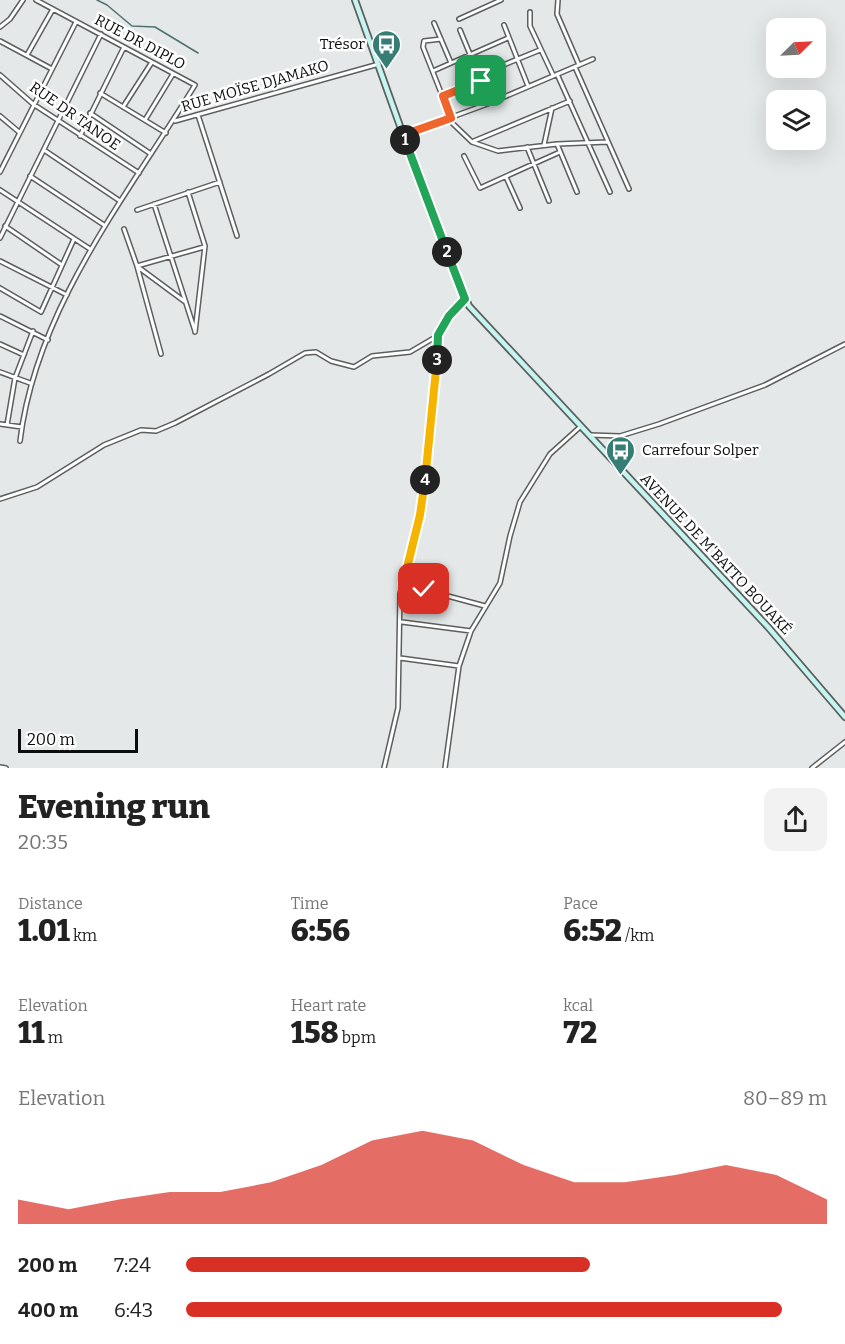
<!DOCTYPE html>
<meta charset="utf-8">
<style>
body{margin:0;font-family:Bitter,serif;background:#f2f2f2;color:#222;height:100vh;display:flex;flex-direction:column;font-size:22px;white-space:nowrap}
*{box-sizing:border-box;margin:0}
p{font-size:20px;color:#767676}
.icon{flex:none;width:33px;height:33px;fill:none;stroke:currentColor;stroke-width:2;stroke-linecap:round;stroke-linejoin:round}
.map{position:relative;height:768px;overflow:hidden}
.details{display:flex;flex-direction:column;background:#fff;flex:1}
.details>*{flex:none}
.needle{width:39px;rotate:66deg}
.controls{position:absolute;left:766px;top:18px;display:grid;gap:12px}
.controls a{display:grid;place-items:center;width:60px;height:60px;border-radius:12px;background:#fff;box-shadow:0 6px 24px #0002;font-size:30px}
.scale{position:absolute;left:18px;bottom:15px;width:120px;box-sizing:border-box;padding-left:6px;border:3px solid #0b0d0d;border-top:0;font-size:16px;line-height:21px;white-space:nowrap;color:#0b0d0d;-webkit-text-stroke:4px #fff;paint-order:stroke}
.pin{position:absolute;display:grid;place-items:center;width:51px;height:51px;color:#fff;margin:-26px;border-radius:12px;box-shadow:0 3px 9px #0006}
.km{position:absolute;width:30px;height:30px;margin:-15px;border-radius:50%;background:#222;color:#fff;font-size:16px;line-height:30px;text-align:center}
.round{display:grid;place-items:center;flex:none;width:63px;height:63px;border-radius:12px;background:#f2f2f2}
.head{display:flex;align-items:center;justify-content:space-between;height:102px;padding:0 18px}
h1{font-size:33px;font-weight:800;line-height:45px}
.metrics{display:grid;grid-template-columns:repeat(3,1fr);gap:9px;height:102px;padding:6px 18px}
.metrics div{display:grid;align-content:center}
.metrics b{font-size:30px;font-weight:800}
.metrics small{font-size:16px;font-weight:400}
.metrics p{font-size:16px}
.chart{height:168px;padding:12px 18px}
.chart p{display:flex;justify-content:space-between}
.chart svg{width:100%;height:108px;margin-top:6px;fill:#d93025;opacity:.7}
ul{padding:0 18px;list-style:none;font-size:20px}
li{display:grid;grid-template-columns:96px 72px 1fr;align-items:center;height:45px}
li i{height:15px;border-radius:8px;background:#d93025}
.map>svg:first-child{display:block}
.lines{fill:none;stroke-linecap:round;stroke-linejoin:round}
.stream{stroke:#4f726e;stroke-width:1.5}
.street-casing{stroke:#5b5f5e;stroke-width:6}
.secondary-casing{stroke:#5b5f5e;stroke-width:8}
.street{stroke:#fff;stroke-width:3}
.secondary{stroke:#c6f5f1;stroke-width:4.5}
.split-1-casing{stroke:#fff;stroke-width:12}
.split-2-casing{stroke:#fff;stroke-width:12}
.split-3-casing{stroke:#fff;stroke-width:12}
.split-4-casing{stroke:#fff;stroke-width:12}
.split-5-casing{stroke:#fff;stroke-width:12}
.split-1{stroke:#f0652b;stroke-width:8}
.split-2{stroke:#22a559;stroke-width:8}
.split-3{stroke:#22a559;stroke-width:8}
.split-4{stroke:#f5b400;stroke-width:8}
.split-5{stroke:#f5b400;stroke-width:8}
.labels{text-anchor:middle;stroke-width:5;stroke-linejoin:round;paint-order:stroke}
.street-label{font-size:15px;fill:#0b0d0d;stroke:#fff}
.poi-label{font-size:15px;fill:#0b0d0d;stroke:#fff;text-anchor:end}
</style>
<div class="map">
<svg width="845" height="768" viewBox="0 0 845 768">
<rect width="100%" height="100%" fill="#e4e8e8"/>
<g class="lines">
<path class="stream" d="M97,0L107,5L132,26L155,27L198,53"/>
<defs>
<path id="street" d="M558,0L557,14L579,65
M530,12V26L553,75
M459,19L501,0
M434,23L451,63
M504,25L528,86
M0,27L10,19L23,0
M460,30L490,103
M441,39L424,41L423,47L451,118
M0,41L52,69
M27,55L53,9
M575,67L629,189
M433,71L508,38
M557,74L610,192
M0,75L33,104L139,173
M479,75L540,50
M100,93L166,133
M443,96L481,81
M123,107L152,62
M90,113L151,154
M198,115L237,236
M0,116L19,132
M448,119L472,142L498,151L557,144L608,142
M145,120L173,74
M175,121L379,64
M403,135L490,103L593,59
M80,136L124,47
M474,141L570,101
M557,144L577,192
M544,145L552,108
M527,147L549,201
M44,150L120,201
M464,156L480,188L560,152
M0,172L76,22
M30,176L104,225
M506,177L520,208
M0,190L90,249
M188,192L205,246L195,332
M154,204L195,331
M137,210L220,182
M5,226L62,265
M124,229L137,266L161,354
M0,238L101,34
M0,261L67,295
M137,266L204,247
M138,267L184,301
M0,288L41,312L74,239
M0,316L48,340
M0,344L24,355
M0,372L30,383
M0,424L22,427
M7,425L15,378L33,331
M590,435L620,436L659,424L765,385L845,344
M20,441C36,308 127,196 195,85L36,0
M0,499L37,487L104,445L141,430L156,431L175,423L269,374L305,353L316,352L331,361L354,367L372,356L410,352L439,335
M403,584L485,606
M402,622L471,631
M400,658L459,666
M0,767L6,768
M384,768L398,708L400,594L420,515L428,455L439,335L449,316L465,299
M445,768L459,666L471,631L500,583L510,536L520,502L550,454L580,427
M812,768L845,742"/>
<path id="secondary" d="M355,0L431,213L469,306L768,627L845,717"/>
</defs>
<use href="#street" class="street-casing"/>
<use href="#secondary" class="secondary-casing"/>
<use href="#street" class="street"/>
<use href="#secondary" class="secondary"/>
</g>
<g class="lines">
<defs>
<path id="split-1" d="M405,140L403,135L451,118L443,96L481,81"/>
<path id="split-2" d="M405,140L447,252"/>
<path id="split-3" d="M437,360L438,335L449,316L465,299L447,252"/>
<path id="split-4" d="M425,480L437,360"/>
<path id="split-5" d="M424,589L403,584L420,515L425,480"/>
</defs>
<use href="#split-1" class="split-1-casing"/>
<use href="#split-2" class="split-2-casing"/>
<use href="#split-3" class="split-3-casing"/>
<use href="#split-4" class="split-4-casing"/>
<use href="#split-5" class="split-5-casing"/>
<use href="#split-1" class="split-1"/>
<use href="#split-2" class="split-2"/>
<use href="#split-3" class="split-3"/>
<use href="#split-4" class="split-4"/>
<use href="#split-5" class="split-5"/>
</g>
<defs>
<symbol id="bus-pin" viewBox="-11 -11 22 30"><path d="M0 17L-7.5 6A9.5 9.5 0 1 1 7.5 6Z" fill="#367d75" stroke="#fff"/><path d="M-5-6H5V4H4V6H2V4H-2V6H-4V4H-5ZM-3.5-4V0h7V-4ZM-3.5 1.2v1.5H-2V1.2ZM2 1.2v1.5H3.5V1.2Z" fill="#fff"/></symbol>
</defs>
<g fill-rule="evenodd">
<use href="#bus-pin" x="370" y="28" width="33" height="45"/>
<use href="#bus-pin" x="604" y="434" width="33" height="45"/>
</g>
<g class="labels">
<g class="street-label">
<text transform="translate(140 42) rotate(28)" y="5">RUE DR DIPLO</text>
<text transform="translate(255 86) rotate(-16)" y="5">RUE MOÏSE DJAMAKO</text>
<text transform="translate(75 116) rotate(35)" y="5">RUE DR TANOE</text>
<text transform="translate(716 554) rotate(47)" y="5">AVENUE DE M'BATTO BOUAKÉ</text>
</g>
<g class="poi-label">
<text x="365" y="49">Trésor</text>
<text x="642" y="455" text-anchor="start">Carrefour Solper</text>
</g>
</g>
</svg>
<div class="controls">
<a><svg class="needle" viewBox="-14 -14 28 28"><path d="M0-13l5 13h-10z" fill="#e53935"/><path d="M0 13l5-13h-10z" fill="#767676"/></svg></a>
<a><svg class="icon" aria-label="layers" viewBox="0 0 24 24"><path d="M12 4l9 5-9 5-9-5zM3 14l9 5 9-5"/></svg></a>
</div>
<div class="scale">200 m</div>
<div class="pin" style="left:481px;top:81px;background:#1e9e55"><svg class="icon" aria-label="arrive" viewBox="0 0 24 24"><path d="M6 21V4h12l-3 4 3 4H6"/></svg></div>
<div class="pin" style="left:424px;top:589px;background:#d93025"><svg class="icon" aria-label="check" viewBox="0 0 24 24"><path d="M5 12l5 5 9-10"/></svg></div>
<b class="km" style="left:405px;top:140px">1</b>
<b class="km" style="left:447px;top:252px">2</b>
<b class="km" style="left:437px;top:360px">3</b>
<b class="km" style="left:425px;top:480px">4</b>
</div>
<section class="details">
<div class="head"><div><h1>Evening run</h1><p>20:35</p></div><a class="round"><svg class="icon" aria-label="share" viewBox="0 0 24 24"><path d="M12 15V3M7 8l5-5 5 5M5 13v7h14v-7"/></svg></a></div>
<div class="metrics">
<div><p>Distance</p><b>1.01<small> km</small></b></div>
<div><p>Time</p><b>6:56</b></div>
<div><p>Pace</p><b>6:52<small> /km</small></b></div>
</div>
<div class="metrics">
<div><p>Elevation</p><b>11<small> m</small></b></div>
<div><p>Heart rate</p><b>158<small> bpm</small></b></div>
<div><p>kcal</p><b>72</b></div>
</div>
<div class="chart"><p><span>Elevation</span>80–89 m</p>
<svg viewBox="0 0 160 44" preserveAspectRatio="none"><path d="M0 44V34L10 38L20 34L30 31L40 31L50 27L60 20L70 10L80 6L90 10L100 20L110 27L120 27L130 24L140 20L150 24L160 34V44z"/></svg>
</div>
<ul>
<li><b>200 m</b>7:24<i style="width:63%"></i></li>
<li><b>400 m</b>6:43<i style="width:93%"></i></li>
</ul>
</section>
